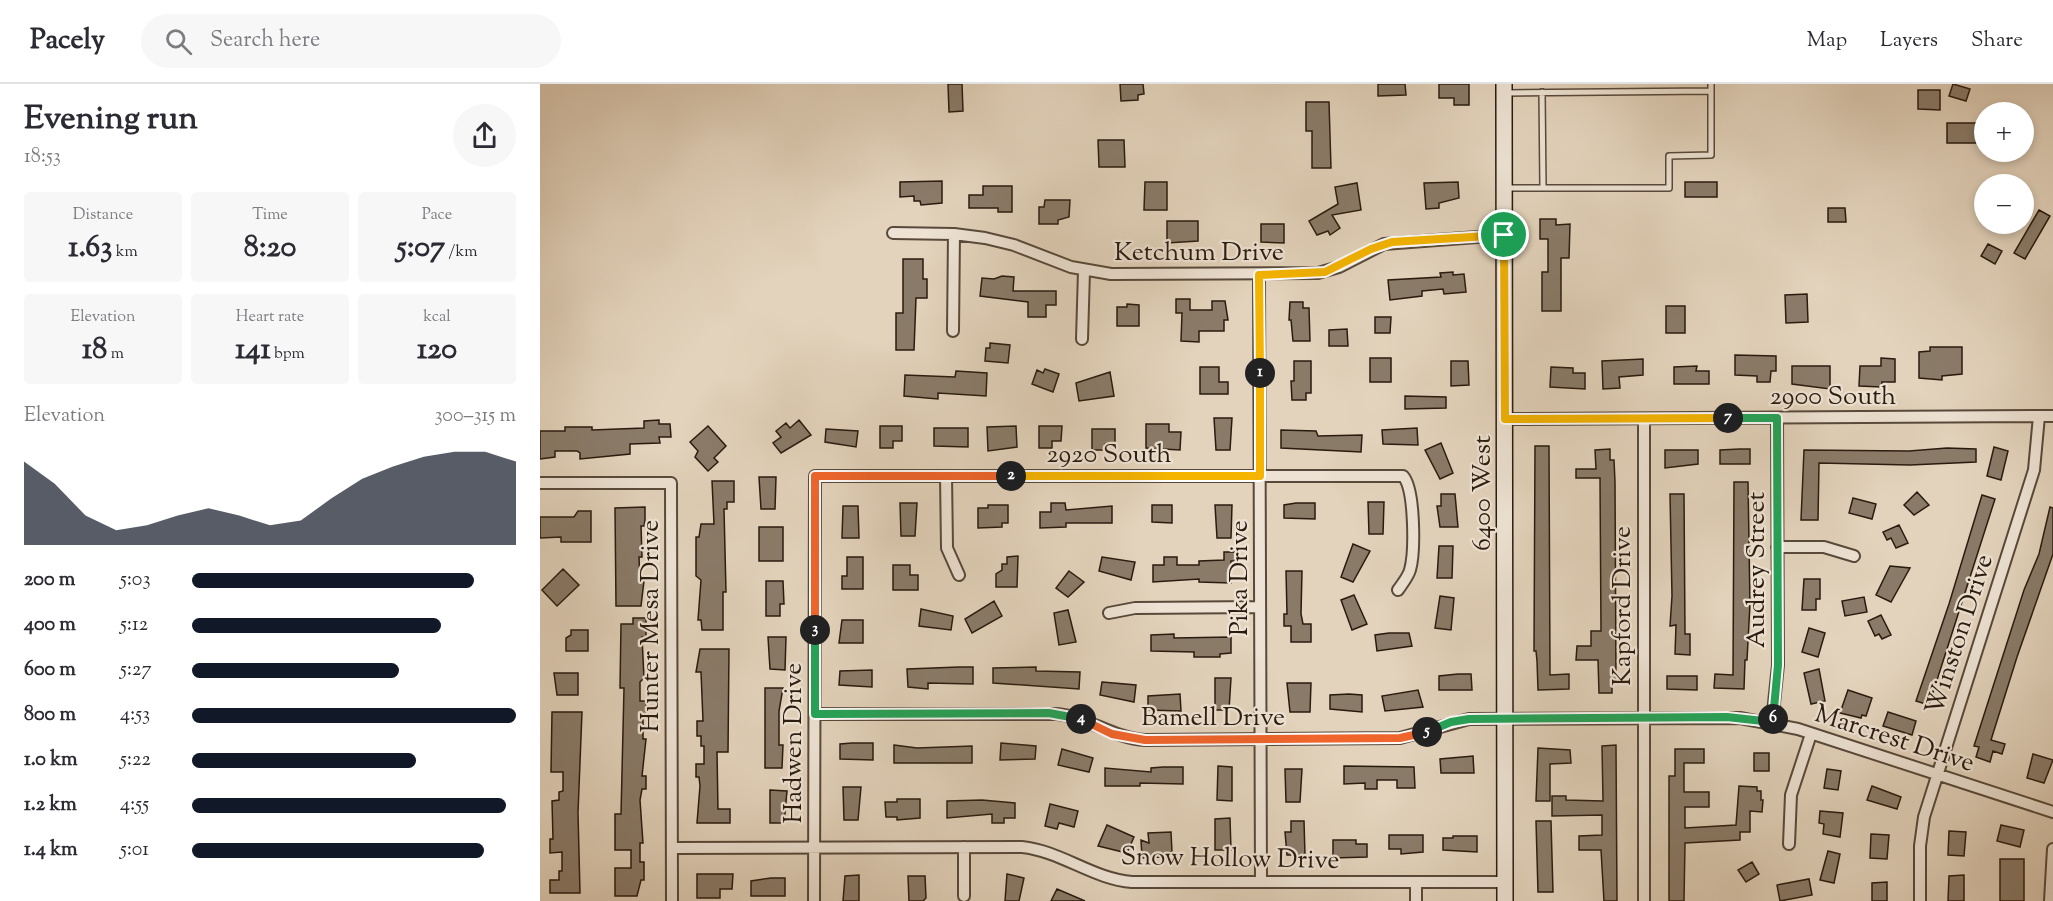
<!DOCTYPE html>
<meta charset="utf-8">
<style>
body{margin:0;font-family:"Sorts Mill Goudy",serif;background:#f7f7f7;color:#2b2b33;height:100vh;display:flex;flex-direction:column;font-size:22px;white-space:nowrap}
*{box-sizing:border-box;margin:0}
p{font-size:20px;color:#7c7c81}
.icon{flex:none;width:33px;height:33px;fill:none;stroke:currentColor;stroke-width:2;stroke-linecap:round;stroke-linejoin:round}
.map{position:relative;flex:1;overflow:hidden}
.sheet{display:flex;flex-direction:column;background:#fff;width:540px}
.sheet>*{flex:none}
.tools{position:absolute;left:1434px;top:18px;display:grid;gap:12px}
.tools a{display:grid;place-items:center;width:60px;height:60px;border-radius:50%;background:#fff;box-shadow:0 3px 9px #0003;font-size:30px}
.pin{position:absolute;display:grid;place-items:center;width:51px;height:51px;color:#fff;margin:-26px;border:3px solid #fff;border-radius:50%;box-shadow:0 2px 6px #0007}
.km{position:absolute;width:30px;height:30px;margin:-15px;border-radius:50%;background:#222;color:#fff;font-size:16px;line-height:30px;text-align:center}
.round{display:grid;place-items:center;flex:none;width:63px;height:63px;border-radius:32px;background:#f7f7f7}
.headline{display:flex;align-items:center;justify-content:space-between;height:102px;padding:0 24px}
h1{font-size:33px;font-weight:700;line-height:45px}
.metrics{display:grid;grid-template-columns:repeat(3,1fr);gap:9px;height:102px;padding:6px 24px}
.metrics div{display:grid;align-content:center;border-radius:6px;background:#f7f7f7;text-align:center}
.metrics b{font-size:30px;font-weight:700}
.metrics small{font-size:16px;font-weight:400}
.metrics p{font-size:16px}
.chart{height:168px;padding:12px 24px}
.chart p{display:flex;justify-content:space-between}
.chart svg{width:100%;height:108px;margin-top:6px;fill:#111827;opacity:.7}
ul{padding:0 24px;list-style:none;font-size:20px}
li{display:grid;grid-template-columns:96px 72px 1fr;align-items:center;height:45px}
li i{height:15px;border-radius:8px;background:#111827}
header{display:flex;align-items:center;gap:36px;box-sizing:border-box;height:84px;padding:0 30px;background:#fff;border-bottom:2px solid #e1e1e2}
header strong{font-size:28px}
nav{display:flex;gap:33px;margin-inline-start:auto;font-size:21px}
.search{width:420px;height:54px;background:#f7f7f7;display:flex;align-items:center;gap:15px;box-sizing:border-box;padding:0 21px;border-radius:33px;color:#7c7c81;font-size:22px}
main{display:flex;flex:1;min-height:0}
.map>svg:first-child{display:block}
.building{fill:#8a7b69;stroke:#2a1b0f;stroke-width:1.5}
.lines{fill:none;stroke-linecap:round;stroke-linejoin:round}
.lane-casing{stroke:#58493a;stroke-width:8}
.street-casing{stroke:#58493a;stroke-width:14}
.secondary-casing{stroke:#2a1b0f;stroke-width:18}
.lane{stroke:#ede2d3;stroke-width:5}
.street{stroke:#ede2d3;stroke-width:10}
.secondary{stroke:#ede2d3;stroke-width:15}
.split-1-casing{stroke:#fff;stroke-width:12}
.split-2-casing{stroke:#fff;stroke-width:12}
.split-3-casing{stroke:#fff;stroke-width:12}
.split-4-casing{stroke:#fff;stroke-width:12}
.split-5-casing{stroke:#fff;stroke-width:12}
.split-6-casing{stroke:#fff;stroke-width:12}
.split-7-casing{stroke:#fff;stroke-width:12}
.split-8-casing{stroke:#fff;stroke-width:12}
.split-1{stroke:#f5b400;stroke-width:8}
.split-2{stroke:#f5b400;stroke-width:8}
.split-3{stroke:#f0652b;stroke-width:8}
.split-4{stroke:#22a559;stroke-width:8}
.split-5{stroke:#f0652b;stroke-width:8}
.split-6{stroke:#22a559;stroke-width:8}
.split-7{stroke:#22a559;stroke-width:8}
.split-8{stroke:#f5b400;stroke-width:8}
.labels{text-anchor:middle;stroke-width:4.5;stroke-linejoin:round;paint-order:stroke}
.street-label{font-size:26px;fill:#2a1b0f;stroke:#ede2d3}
</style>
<header>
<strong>Pacely</strong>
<div class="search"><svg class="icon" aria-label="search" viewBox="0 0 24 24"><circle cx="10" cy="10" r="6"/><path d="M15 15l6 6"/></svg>Search here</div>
<nav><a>Map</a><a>Layers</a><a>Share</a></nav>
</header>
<main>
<section class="sheet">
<div class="headline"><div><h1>Evening run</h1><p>18:53</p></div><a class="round"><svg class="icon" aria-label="share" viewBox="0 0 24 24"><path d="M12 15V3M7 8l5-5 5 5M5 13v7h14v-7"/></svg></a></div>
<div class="metrics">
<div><p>Distance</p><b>1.63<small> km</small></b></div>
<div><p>Time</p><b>8:20</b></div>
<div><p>Pace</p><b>5:07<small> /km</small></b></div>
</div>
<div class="metrics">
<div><p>Elevation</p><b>18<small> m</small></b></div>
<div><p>Heart rate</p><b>141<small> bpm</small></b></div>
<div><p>kcal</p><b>120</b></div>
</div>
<div class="chart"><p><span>Elevation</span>300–315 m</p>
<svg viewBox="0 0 160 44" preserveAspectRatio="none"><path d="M0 44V10L10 19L20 32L30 38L40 36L50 32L60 29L70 32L80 36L90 34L100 25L110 17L120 12L130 8L140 6L150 6L160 10V44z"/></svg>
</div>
<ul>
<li><b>200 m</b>5:03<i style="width:87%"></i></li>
<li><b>400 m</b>5:12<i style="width:77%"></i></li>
<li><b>600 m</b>5:27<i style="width:64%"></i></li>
<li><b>800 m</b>4:53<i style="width:100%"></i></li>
<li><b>1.0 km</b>5:22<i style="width:69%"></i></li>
<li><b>1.2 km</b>4:55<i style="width:97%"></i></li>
<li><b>1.4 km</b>5:01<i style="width:90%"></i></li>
</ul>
</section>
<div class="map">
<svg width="1513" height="817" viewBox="0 0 1513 817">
<rect width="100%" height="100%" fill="#e3d3bc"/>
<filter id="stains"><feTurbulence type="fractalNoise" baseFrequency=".00333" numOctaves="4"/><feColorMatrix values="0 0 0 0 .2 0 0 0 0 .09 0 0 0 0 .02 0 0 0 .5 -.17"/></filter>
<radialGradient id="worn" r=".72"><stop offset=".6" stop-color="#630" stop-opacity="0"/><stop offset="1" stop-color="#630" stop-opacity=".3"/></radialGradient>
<path class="building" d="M408,0H422L423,27L409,28Z
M580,0H603L604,10L598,11V16L581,17Z
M838,0H865L866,11L838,12Z
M899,0H929V21H914V14H899Z
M1413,0L1430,5L1426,17L1409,12Z
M1378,6H1400V26L1378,25Z
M766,18H789L791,84H772V47H766Z
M1407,39H1444V59H1407Z
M558,56H584L585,83H559Z
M402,97V119L381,121L380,117H374V112L360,113V98Z
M605,98H627V126H604Z
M918,98L919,114L899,119V124L886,125L884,99Z
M1145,98H1177V113H1145Z
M817,99L821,126L792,131L800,144L790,151L788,147L777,151L769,137L798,120L795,103Z
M443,102H472V128H458V124H429V111H443Z
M505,116H530L529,133L518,136V140H499V123H504Z
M1288,124H1305L1306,138H1288Z
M1499,126L1510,132L1485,175L1474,169Z
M1000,135H1016V141L1030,140L1029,174H1021V227H1002V188H1008V155H1000Z
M627,137H658V157L627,159Z
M721,140H744V159L721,158Z
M1448,160L1462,167L1455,180L1441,172Z
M363,175H383V195H387V214H376L374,266H356V229H363Z
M913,188V191L924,190L926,208L904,210L903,205L882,207V212L850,216L848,196L901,193L900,189Z
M462,192L474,193L473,207H516V221H506V233H488V218L440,212L442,194L454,195Z
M1267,210L1268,238L1246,239L1245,211Z
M636,215H650V226H672V217H685L688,236H684V247H659V258L641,257L642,229H636Z
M750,218H763V224H769L770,257H753L751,236H749Z
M587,220L599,221V242H577V223H587Z
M1126,222H1145V249H1126Z
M835,233H851L850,249H835Z
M807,245L808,262H789V246Z
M450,259L470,261L468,279L445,277L446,264H450Z
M1390,263H1422V290L1402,292V296L1379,294V268L1390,267Z
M1195,271L1236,272V287H1231L1230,298H1217V292L1195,291Z
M830,274H851V298H830Z
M1341,274L1355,275V298H1342V303L1319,302L1320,282H1341Z
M1103,275V291L1079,293L1080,304L1063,305L1062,277Z
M754,277H771V309H766V316H752L751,297H754Z
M911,277H928L929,301L911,302Z
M1157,282L1156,287H1169V300H1134V283Z
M1252,282H1290V305L1252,300Z
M660,283H679V298H688V310H660Z
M1011,283L1033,284V289H1045V305L1010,303Z
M505,285L519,290L513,308L492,300L497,286L503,289Z
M416,287L447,289L446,312L398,309V315L364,312L365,291L415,293Z
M570,288L574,312L539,317L536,299Z
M865,312L906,313V324L865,325Z
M674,334H692L690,366H676Z
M119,336V340H130L131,353H119L120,359L90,360V370L40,375V369L37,367H15V373L0,375V347H25V343H52V346L104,344V337Z
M259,336L271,351L241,369L233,359L241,353L236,347L246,339L250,344Z
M606,340H629V348H641L640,366L606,364Z
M168,342L186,362L174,374L178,378L168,387L155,373L158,367L150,358Z
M340,342H362V357H353V364H340Z
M476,342L477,363L448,367L447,343Z
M499,342H522L521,357H512V364H499Z
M394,344H428V363L394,362Z
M877,344L878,361L843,360L842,346Z
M286,345L318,347L316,363L285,358Z
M552,345H575V360H565V366H552Z
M741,346L776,347L778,352L822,351L821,368L741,364Z
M901,359L913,389L900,395L885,366Z
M995,362H1009L1010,591L1029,590V605L998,606L997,577L996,567H994Z
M1454,363L1468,367L1461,396L1447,392Z
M1407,364L1436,365V378L1370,381L1279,379L1278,436H1261L1264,366L1369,367Z
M1070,365V376H1074L1075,398L1076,599H1072V609H1059L1058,576H1036L1037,562H1051V547H1061L1060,394H1036V385H1056L1055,366Z
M1200,365H1210V380H1180V366Z
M1125,366H1158V380L1125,384Z
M219,393H236L235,425H221Z
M172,397H194V418H187V425H184L186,508H183V546H162L161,536H158L161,496L156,492V453H159L161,440H174Z
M1194,398H1208L1210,520L1207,576H1205L1204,605L1174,604L1175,590L1193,591Z
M1377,408L1389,421L1374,431L1364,421Z
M901,410H915L918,443H900L897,422H901Z
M1130,410H1144L1145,550H1150V571L1135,570L1136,541L1130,542L1132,512Z
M1442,411L1455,415L1389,621L1376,617L1409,520Z
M1313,414L1336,420L1332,435L1309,429Z
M828,418H844L843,450H829Z
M360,419H377L375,452H361Z
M511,419H525L526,426L572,422V439H526V443L500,444V428H511Z
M756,419H775V435L744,434V421Z
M448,421H468V439H462V443L438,444V424H448Z
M612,421H632V439L612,438Z
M675,421H692L691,454H677Z
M303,422H318L319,454H302Z
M105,423V436L104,442H101L102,473H99L100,497H104L101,522H76L75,424Z
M1510,423L1513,424V470L1477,573L1451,656L1465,660L1462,670L1453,667L1450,678L1436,673L1439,663L1434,662L1484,506L1499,470Z
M38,427H51V458H21V453L0,454V433H34Z
M1359,441L1368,459L1356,464L1351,454L1347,456L1343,448Z
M219,443H243V477H219Z
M813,460L830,467L813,498L801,493Z
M899,462H913L912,494H897Z
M684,468H695V477H691V499L659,498V495L613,498V481H624V473H637V481H659V477L684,476Z
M478,472L477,503H456V490L462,486V480H467V473Z
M307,473H323V505H302V492H307Z
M562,473L595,478L591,496L559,487Z
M353,481H370V491H378V506H353Z
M1350,482L1370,484L1351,518L1336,511Z
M23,485L39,501L17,522L2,506Z
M529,487L544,498L528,513L516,504Z
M746,487H762L761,530L763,540H771V558H751V542H744V530H747Z
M1264,495H1280V515H1276V526H1262Z
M226,497H243L244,520H240V532H226Z
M814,511L827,540L812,546L801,516Z
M900,512L914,514L911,546L895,544Z
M1324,513L1327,528L1305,532L1302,517Z
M454,517L462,532L432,549L425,535Z
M381,525L413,532L411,546L379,542Z
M528,526L536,558L519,561L514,529Z
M1341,531L1351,551L1342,555L1339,550L1335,552L1328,537Z
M93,534H106V553H102L104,594L100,598V617H106V630H103V655H106L102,692H106V705H102L100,716L103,759H100V778H104V796H101L97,812H75V784H91V766H75V730H81L84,604H80L81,540H93Z
M302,536H323V559H299Z
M1269,544L1285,549L1278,573L1262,568Z
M31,546H48V567H26V554L31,551Z
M849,549H869L872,562L837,567L835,551Z
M634,550V554L691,553V569L680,570V573H654V568L611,567V551Z
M228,553H246L245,586L230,585Z
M160,565H189L188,668H177L178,725H190V739H157L160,702L159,693H156V680H164V662H161V652H157V637H163L161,588H156Z
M419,583H433V600L388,599V605L368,603L367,585Z
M496,583V587L540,588L539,605L453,599V584Z
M1279,585L1285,617L1271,620L1264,589Z
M332,586V603L299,601L300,587Z
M14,589H38V611H17Z
M918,590H931L932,606H899V592Z
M1127,592H1157V606L1127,605Z
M675,594H691L689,626H675Z
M562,598L596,601L594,618L560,611Z
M747,599H771L770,628H750Z
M225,604H243L239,627V661H243L242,684H225Z
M878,606L883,623L845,627L842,612Z
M1308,606L1332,614L1326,632L1322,631L1321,634L1300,629Z
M640,610L641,627L608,626V612Z
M809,610L822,611V628L790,625V611Z
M12,628H42L38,729L40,809H10V796H19V787H22V768L10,769V755H13L12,717L19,716V708L23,707V688H11Z
M1348,628L1376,637L1372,651L1343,642Z
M312,659H333V676L300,675V660Z
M461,659L496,662L495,675L460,676Z
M354,661L377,664L432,662V679H354Z
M1076,661L1077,817H1064L1061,766H1039V752L1062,751V731L1012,732V712H1026V716L1063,717L1062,662Z
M998,664L1030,666L1031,679L1010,680V717H996Z
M522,665L553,674L549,688L518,681Z
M1135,665H1164V679H1144V708H1169V723H1145V744L1196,741L1199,702L1217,703V707H1221V716H1223L1222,728L1210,727V748H1200V756L1145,759L1144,817H1129V692H1135Z
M1214,669H1229V687H1214Z
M1493,670L1513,676L1504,699L1487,694Z
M933,672L934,689H901L900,675Z
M678,682L692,683V717L677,716Z
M804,682L874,683L875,704H857V696H837V705H825V699L804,700Z
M623,683H643V700L600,699V702H565V684L611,688V684Z
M745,685H762L760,718H746Z
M1287,685L1301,687L1298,706L1284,704Z
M1332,702L1361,713L1357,725L1327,716Z
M303,703H321L318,736H304Z
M230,706L247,707L244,739H230Z
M357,715H380V734L357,736V733H346L345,718H357Z
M442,716L475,719V734H464V739H452V730L407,734V717Z
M510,720L538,727L534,743L519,739L517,745L505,742Z
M1280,727L1303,729L1300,753L1283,750L1284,740L1279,739Z
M690,734L691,766H675V735Z
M751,737H764L765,771H747L745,748H751Z
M996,737H1011L1013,808H998Z
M567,741L594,753L587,769L558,762Z
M1461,741L1484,746L1480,763L1457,757Z
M1409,747L1426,748L1424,772L1408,771Z
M631,748L632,768L621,769V773L602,774L601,756L609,759L608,749Z
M1331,750L1349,751L1347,775L1330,774Z
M849,751H883V768L861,770V765H849Z
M913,752H937V768L903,766V754H913Z
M793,756H816V760H827V773L793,774Z
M1288,767L1300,770L1294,799L1280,796Z
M1460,775H1484V817H1460Z
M1212,778L1219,790L1206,798L1198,786Z
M157,790H193L192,805H180V814H157Z
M467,790L484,794L479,817H465Z
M319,791V817H303L305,792Z
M1424,791V817H1408L1409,792Z
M368,792H385L386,814L383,817H369Z
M231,794H245V812H211V797Z
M1269,795L1272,811L1240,817L1237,801Z
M1347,798V817H1332V799Z
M517,805L545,817H511Z"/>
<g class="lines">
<defs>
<path id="lane" d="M1002,8L1003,104
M966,9L1171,7
M967,104H1129V72L1171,71V0"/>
<path id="street" d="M353,149L414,150L445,154L474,161L531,183L571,190L778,189L799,183L844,160L964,151
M719,191L721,798
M413,247L414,150
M542,255L544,187
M965,335L1513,332
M1104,335V817
M406,392L407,464L419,491
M0,399H131L132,817
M1237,463H1284L1314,472
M569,529L595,524L720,523
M275,630H517C548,633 573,654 605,656L860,654L929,635L1200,634L1258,645L1513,728
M1232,638L1238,581L1237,334
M1249,760L1251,711L1271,650
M424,763V812
M132,764L482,763C521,767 553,795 592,798H965
M876,798V817
M274,817L275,392H863C875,405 875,468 870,486C868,493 862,500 858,506
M1380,817V762L1384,733L1494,386L1499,332
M1510,817L1513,765"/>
<path id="secondary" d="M964,0L965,817"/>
</defs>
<use href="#lane" class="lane-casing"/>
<use href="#street" class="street-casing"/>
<use href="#secondary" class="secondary-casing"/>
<use href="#lane" class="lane"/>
<use href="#street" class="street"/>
<use href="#secondary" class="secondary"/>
</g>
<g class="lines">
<defs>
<path id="split-1" d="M720,289L719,191L785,188L831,165L852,158L964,151"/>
<path id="split-2" d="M471,392H720V289"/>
<path id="split-3" d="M275,546V392H471"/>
<path id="split-4" d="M275,546V630L509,629L541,635"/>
<path id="split-5" d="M541,635L572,650L605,656L860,654L887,648"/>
<path id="split-6" d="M887,648L911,638L929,635L1187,633L1232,638L1233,635"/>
<path id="split-7" d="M1188,334H1237L1238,581L1233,635"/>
<path id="split-8" d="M964,151L965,335L1188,334"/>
</defs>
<use href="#split-1" class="split-1-casing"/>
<use href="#split-2" class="split-2-casing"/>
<use href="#split-3" class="split-3-casing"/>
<use href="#split-4" class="split-4-casing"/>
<use href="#split-5" class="split-5-casing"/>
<use href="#split-6" class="split-6-casing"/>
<use href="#split-7" class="split-7-casing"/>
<use href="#split-8" class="split-8-casing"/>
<use href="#split-1" class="split-1"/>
<use href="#split-2" class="split-2"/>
<use href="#split-3" class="split-3"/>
<use href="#split-4" class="split-4"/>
<use href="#split-5" class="split-5"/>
<use href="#split-6" class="split-6"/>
<use href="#split-7" class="split-7"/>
<use href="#split-8" class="split-8"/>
</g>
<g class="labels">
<g class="street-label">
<text x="659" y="176">Ketchum Drive</text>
<text x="1293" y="320">2900 South</text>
<text x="569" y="378">2920 South</text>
<text transform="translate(941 409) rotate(-90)" y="9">6400 West</text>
<text transform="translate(1215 486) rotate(-90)" y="9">Audrey Street</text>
<text transform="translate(698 494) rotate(-90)" y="9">Pika Drive</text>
<text transform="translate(1081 522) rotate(-90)" y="9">Kapford Drive</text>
<text transform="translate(109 542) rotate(-90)" y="9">Hunter Mesa Drive</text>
<text transform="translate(1418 550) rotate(-72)" y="9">Winston Drive</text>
<text x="673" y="641">Bamell Drive</text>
<text transform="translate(1355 653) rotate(18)" y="9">Marcrest Drive</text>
<text transform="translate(252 659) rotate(-90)" y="9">Hadwen Drive</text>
<text transform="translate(690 773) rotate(1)" y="9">Snow Hollow Drive</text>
</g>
</g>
<rect width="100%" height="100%" filter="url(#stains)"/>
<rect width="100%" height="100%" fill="url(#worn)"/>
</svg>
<div class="tools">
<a>+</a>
<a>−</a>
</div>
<div class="pin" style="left:964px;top:151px;background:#1e9e55"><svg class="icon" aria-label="arrive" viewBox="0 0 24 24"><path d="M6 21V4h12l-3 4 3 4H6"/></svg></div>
<b class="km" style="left:720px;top:289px">1</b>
<b class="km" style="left:471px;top:392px">2</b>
<b class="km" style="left:275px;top:546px">3</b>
<b class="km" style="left:541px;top:635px">4</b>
<b class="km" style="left:887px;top:648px">5</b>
<b class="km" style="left:1233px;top:635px">6</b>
<b class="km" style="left:1188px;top:334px">7</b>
</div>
</main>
